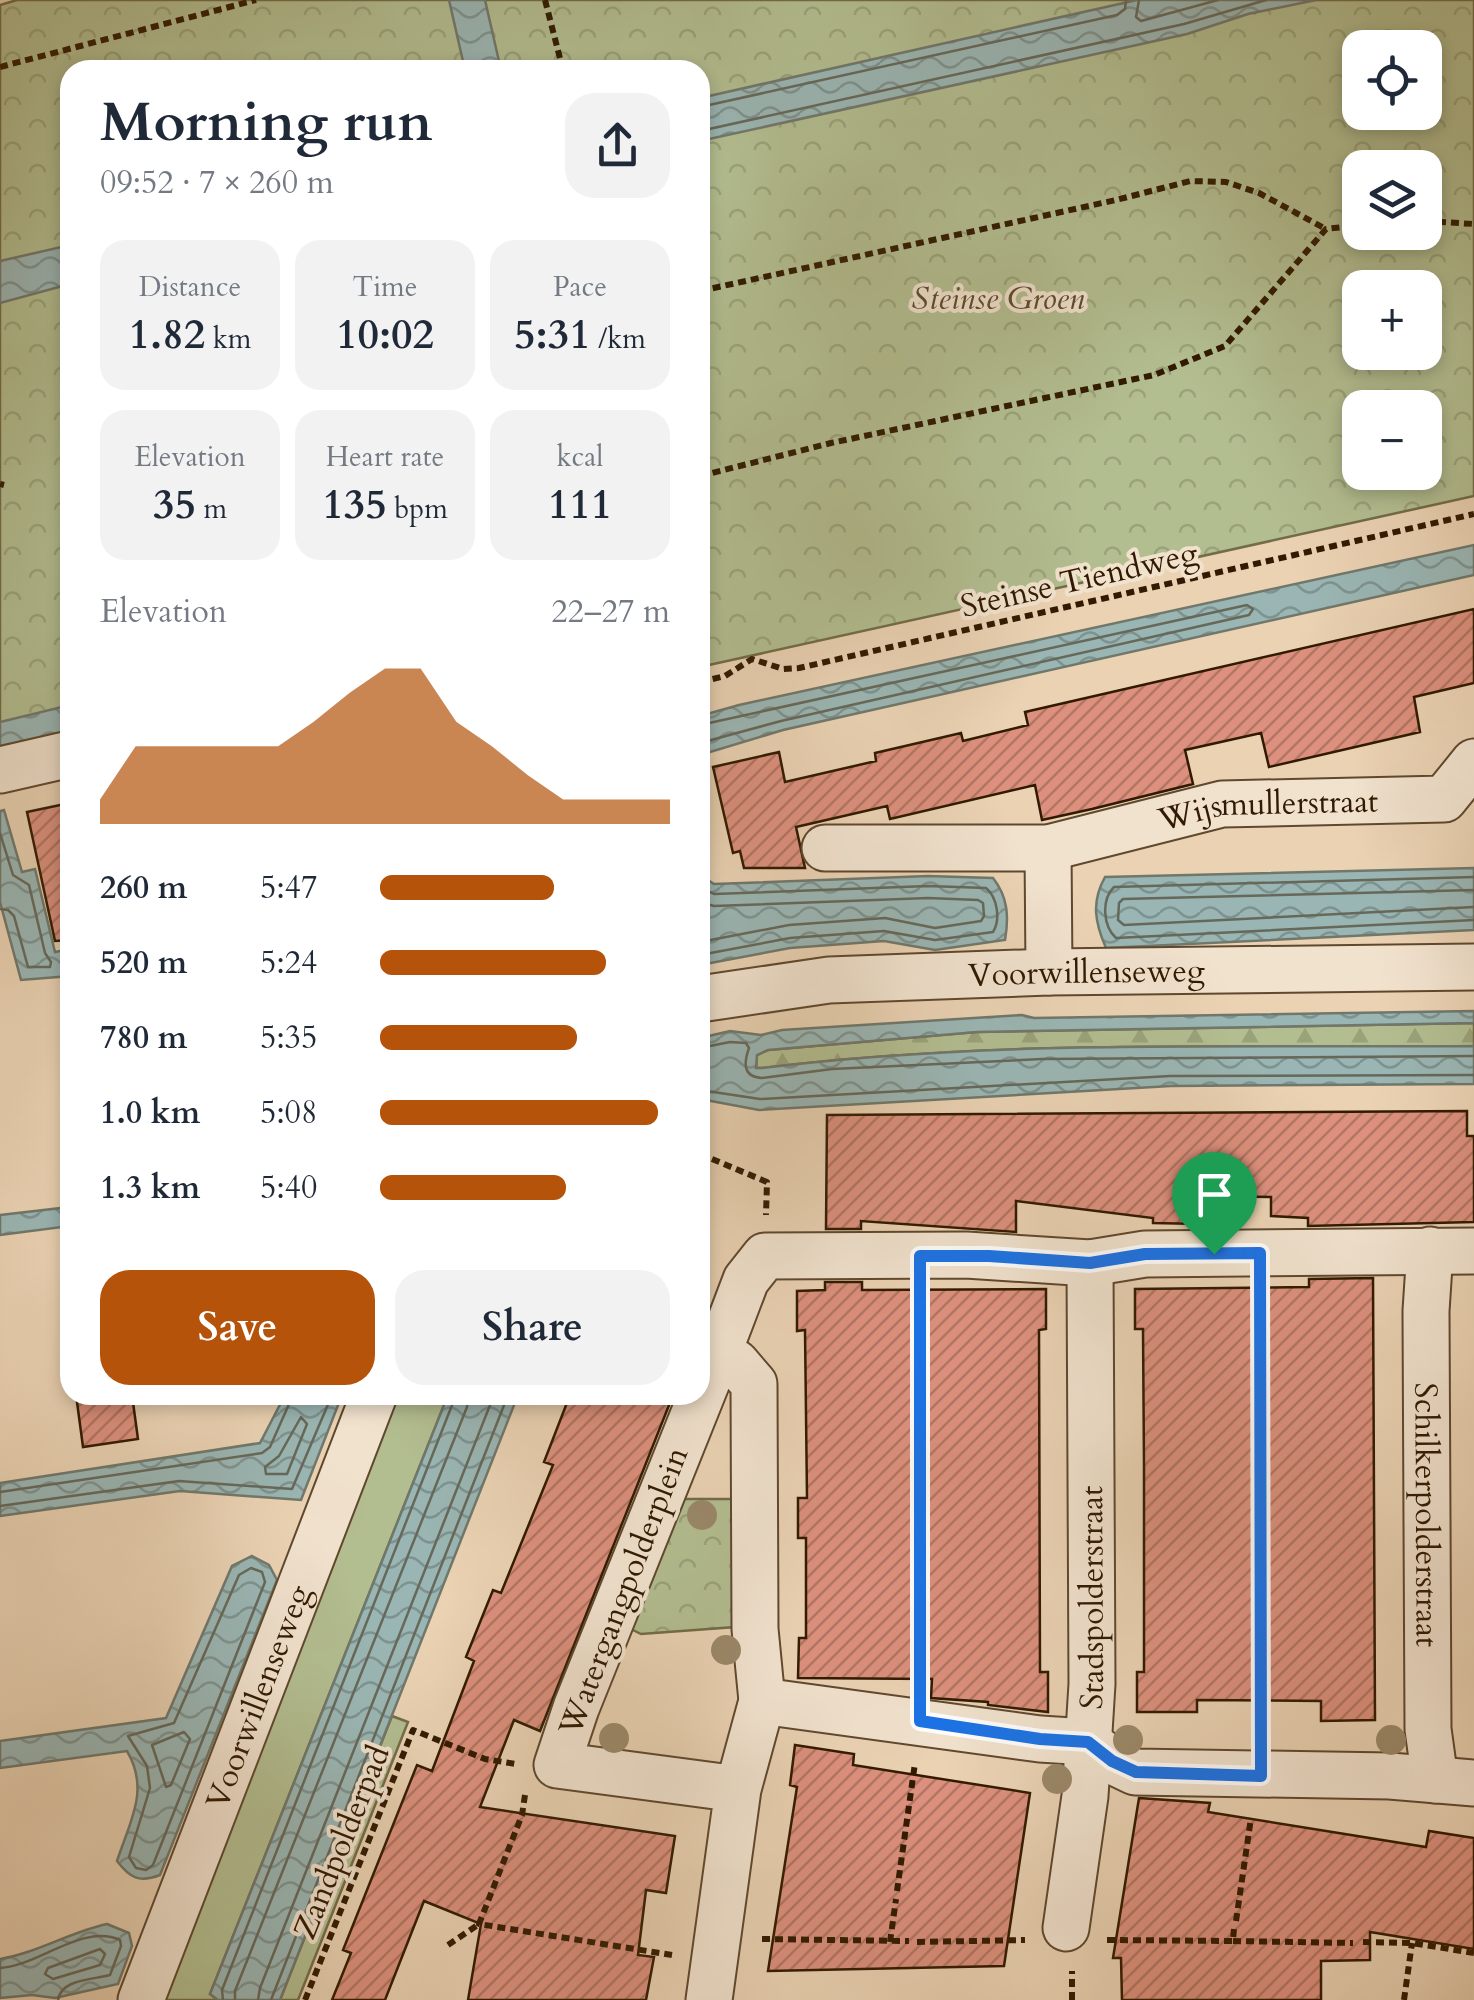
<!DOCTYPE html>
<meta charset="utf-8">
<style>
body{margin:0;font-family:Cardo,serif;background:#f2f2f3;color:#1f2937;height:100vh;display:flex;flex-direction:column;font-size:38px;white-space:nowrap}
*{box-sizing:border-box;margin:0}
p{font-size:32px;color:#747a83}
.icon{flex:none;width:55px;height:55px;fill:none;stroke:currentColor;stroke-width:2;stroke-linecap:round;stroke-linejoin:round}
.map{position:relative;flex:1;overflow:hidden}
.details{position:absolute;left:60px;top:60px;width:650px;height:1345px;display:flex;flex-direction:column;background:#fff;border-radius:30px;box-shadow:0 5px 15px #0003}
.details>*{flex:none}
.controls{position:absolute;left:1342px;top:30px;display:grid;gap:20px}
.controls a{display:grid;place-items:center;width:100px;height:100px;border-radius:20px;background:#fff;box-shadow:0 5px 15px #0003;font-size:50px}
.pin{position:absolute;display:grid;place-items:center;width:85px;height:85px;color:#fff;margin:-102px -42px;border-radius:50% 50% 50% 0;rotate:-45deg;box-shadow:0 0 10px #0007}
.pin .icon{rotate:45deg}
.round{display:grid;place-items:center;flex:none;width:105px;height:105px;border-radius:30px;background:#f2f2f3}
.overview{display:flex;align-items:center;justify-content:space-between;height:170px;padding:0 40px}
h1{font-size:55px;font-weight:700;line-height:75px}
.metrics{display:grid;grid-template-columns:repeat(3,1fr);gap:15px;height:170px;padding:10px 40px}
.metrics div{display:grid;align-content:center;border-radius:25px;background:#f2f2f3;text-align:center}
.metrics b{font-size:42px;font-weight:700}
.metrics small{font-size:28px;font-weight:400}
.metrics p{font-size:28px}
.chart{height:280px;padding:20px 40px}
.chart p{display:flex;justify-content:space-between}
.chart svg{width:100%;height:180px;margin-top:10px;fill:#b45309;opacity:.7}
.action{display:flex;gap:20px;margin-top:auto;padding:20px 40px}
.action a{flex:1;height:115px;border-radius:30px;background:#b45309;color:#fff;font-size:40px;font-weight:700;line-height:115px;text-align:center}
.action a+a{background:#f2f2f3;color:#1f2937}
ul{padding:0 40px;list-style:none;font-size:32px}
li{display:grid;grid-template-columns:160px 120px 1fr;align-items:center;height:75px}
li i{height:25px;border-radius:12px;background:#b45309}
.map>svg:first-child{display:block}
.green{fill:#b2bd90;stroke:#726c48;stroke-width:2.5}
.forest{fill:url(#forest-firs);stroke:#726c48;stroke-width:2.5}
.park{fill:url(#park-crowns);stroke:#726c48;stroke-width:2.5;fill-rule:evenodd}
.water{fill:url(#water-waves);stroke:#70786c;stroke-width:2.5}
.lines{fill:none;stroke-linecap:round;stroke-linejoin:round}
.shore{stroke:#66685a;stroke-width:2.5}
.building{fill:url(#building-hatch);stroke:#311a01;stroke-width:2.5}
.minor-casing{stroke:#5f482e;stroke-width:49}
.path{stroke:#311a01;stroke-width:6;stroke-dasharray:8 5;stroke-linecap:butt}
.minor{stroke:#f1e2ce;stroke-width:45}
.tree{fill:#9a8869}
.route-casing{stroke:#fff;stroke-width:20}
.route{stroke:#1a73e8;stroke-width:12}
.labels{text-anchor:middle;stroke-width:8;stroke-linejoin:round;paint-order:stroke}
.park-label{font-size:32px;font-style:italic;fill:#584b2c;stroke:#f1e2ce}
.street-label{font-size:32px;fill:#311a01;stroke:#f1e2ce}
</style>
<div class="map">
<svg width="1474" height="2000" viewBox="0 0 1474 2000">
<defs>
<pattern id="forest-firs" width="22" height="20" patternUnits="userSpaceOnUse" patternTransform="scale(2.5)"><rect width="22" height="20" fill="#b2bd90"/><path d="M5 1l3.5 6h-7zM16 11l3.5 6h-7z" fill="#9aa27a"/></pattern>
<pattern id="park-crowns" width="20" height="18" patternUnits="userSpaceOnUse" patternTransform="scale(2.5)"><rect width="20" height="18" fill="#b2bd90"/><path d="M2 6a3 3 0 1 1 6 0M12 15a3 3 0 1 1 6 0" fill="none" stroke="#9aa27a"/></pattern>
<pattern id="water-waves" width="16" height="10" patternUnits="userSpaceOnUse" patternTransform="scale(2.5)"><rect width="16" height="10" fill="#9ab6b4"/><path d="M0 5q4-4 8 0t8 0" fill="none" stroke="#7e9390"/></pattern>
<pattern id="building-hatch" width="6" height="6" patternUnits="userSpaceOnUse" patternTransform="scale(2.5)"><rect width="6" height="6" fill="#dc907d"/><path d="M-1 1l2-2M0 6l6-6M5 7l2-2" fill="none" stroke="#b37564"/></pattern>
</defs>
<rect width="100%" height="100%" fill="#ead2b3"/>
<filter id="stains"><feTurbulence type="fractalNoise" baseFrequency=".002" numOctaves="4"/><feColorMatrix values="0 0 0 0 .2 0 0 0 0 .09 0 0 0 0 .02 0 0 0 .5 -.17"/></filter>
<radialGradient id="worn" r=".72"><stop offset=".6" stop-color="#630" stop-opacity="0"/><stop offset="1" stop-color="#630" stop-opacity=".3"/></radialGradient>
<path class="green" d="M397,1395H448L210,1994L218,2000H155Z
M392,1716L408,1722L298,2000H280Z"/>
<path class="forest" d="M1474,1023V1046C1238,1048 997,1039 762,1068H756L757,1055L768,1050L976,1032Z"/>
<path class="park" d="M17,0H1474V496L700,667V70H70V728L0,743V5ZM1360,48H1425V112H1360ZM1360,168H1425V232H1360ZM1360,288H1425V352H1360ZM1360,408H1425V472H1360Z
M677,1499H735V1627L641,1634L627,1627Z"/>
<path class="water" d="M449,0H485L501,70H465Z
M1137,0H1316L1248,14L1187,34L700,141V98Z
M70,245V284L0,303V261Z
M1474,545V575L783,730L700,755V716L739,705Z
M70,705V733L0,748V722Z
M4,810L22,872L35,869L55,952L70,949V976L21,980L0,902V811Z
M1474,868V930L1106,948C1095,923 1091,902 1105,877Z
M700,875L714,884L928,876L993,878C1008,897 1009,917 1005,940L935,950L884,941L790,948L700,965Z
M1474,1011V1023L977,1032L768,1050L757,1055L756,1068H762C997,1039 1238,1048 1474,1046V1084L1171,1086L759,1110L700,1099V1038L730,1031L761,1035L782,1030L1022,1015L1034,1018Z
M70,1207V1226L0,1235V1215Z
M285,1395H342L301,1500L180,1491L0,1516V1483L260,1443Z
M448,1395H518L280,2000H218L210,1994Z
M252,1556L269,1565L277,1580L160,1875C139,1883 130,1878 117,1861C130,1821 150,1790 127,1751L0,1768V1741L166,1718L232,1566Z
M107,1924L129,1933L132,1946L118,1984L55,1998L32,1995L0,1998V1959C37,1953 70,1932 107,1924Z"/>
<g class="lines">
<path class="shore" d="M1139,0L1136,17L1141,21L1218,0
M700,107L1117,15L1125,9L1126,0
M700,131L1184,24L1266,0
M700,725L1247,605L1253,609L1249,615L781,721L700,743
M0,833L13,875L29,885L45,953L51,962L50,967H28L14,916L8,910L0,909
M1474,877L1114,887C1101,900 1103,926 1116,938L1474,920
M700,887L714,894L928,886L986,888C997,897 1001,919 993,932L935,940L884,931L790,938L700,955
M1474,890L1123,899L1119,903L1118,920L1124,925L1474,907
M700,902L714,906L928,898L978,900L983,903L984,916L981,921L935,928L885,918L789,925L700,942
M700,1048L730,1042L746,1043L749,1048C744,1062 742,1077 762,1078L832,1069L1042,1059L1474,1056
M700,1090L760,1099L1170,1076L1474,1075
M301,1417L307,1424L287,1474H266L265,1467L279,1456Z
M0,1492L262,1453L270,1447L293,1395
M0,1506L179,1481L292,1489L332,1395
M251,1568L262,1572L265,1582L153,1865L146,1870L136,1868L129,1857L150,1788L147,1766L128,1736L174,1723L239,1575Z
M184,1732L190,1739L171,1785L166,1787L152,1745Z
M100,1949L105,1954L100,1965L53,1979L45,1974L48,1968Z
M0,1968C38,1966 83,1923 120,1940L121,1946L110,1975C92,1980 61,1979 58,2000
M223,2000L222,1990L456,1395
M235,2000V1991L467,1407L469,1395
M258,2000L260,1988L494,1395
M271,2000L508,1395"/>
</g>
<path class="building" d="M1474,609V683L1414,697L1420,732L1269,767L1261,733L1185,750L1193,784L1092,809L1042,820L1035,785L890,819L887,806L796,827L805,868H744L740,851L733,853L713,767L779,752L785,782L876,761L875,753L961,733L963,741L1028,725L1025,712Z
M65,804L70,823V940L55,941L27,812Z
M1467,1111V1136H1474V1222L1308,1226V1218L1271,1216V1197L1201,1196V1224L1153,1223V1218L1016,1201V1232L861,1221V1229H826L827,1115Z
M1373,1278L1375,1720L1321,1721V1701L1197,1700V1712H1137V1672H1144V1466L1143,1329H1135V1289L1309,1287V1279Z
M825,1282H862V1290L1046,1289V1329L1039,1330L1040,1672H1048V1712L988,1705V1702L931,1698L932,1679L798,1678L799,1638H806V1538H798V1498H807L805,1330L797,1331V1291L825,1290Z
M132,1395L138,1439L83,1447L77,1402Z
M570,1395H673L540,1731L514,1720L480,1807L675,1836L666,1893L646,1890L638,1955L654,1957L646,2000H468L481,1924L424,1901L385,2000H332L351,1953L343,1950L417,1765L432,1771L474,1661L466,1657L493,1590L501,1593L553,1465L544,1462Z
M795,1745L854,1754L853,1765L1030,1793L1004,1966L768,1971L797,1787L790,1785Z
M1139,1798L1210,1803L1208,1812L1426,1847L1429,1831L1474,1838V1949L1370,1932V1960L1321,1961V2000H1122L1121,1958H1113Z"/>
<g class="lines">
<defs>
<g id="minor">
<path d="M0,770L70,754"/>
<path id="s1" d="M825,848H1048L1222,804L1444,799L1474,762"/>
<path d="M1048,848L1049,972"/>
<path id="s2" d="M700,999L829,980L1049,972L1474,967"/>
<path id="s3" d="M1430,1250L1426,1311L1428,1729L1435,1780"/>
<path d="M716,1359L746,1280L765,1256L966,1255L1090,1263L1145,1254L1474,1251"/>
<path d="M762,1701L1040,1739L1088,1742L1112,1761L1135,1772L1390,1776L1474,1783"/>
<path id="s4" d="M1066,1928L1085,1796L1092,1684L1090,1263"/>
<path id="s5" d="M141,2000L374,1395"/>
<path d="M709,2000L738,1789L762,1701L755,1629L754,1384L736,1363L716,1359L576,1708L557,1765L738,1789"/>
</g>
</defs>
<use href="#minor" class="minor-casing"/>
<path class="path" d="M545,0L563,70
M0,67L256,0
M1425,221L1474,224
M700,291L1116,200L1190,181L1226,182L1259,193L1326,229
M700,476L831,443L1154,375L1225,346L1326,229L1360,225
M0,484L4,485
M700,682L725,676L752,659L783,669L799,668L1474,514
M700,1154L767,1182L766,1215
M1260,1294L1261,1732
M921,1681V1298
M525,1795L522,1815L479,1924L672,1955
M897,1891L915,1763
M1236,1921L1251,1818
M762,1939L909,1941
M1107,1940L1233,1941L1234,1928
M1233,1941L1353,1943
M890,1942L896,1899
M917,1942L1025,1940
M1363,1942L1412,1943L1474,1953
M448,1945L479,1924
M305,2000L413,1730L485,1759L516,1764
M1072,2000V1971
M1404,2000L1412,1943"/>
<use href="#minor" class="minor"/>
</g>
<g class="tree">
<circle cx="702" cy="1515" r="15"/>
<circle cx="726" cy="1650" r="15"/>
<circle cx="614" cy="1738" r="15"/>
<circle cx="1128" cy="1740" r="15"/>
<circle cx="1391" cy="1740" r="15"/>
<circle cx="1057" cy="1779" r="15"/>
</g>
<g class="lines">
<defs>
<path id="route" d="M1260,1253L1261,1776L1136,1772L1112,1761L1088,1742L1040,1739L920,1721V1256H989L1090,1263L1145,1254Z"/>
</defs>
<use href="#route" class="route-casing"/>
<use href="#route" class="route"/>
</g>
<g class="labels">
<g class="park-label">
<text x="998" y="309">Steinse Groen</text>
</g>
<g class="street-label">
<text transform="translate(1079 579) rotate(-13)" y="11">Steinse Tiendweg</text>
<text dy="11" stroke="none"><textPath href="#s1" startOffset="448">Wijsmullerstraat</textPath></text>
<text dy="11" stroke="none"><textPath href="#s2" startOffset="388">Voorwillenseweg</textPath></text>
<text dy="11" stroke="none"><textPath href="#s3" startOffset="265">Schilkerpolderstraat</textPath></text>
<text transform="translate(623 1591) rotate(-69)" y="11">Watergangpolderplein</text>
<text dy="11" stroke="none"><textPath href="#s4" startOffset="332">Stadspolderstraat</textPath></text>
<text dy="11" stroke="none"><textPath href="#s5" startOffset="325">Voorwillenseweg</textPath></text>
<text transform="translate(341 1842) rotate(-68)" y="11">Zandpolderpad</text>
</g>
</g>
<rect width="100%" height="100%" filter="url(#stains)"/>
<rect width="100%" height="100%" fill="url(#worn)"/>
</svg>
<div class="controls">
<a><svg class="icon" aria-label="locate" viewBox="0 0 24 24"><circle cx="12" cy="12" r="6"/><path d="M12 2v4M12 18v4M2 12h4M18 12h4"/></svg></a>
<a><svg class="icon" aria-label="layers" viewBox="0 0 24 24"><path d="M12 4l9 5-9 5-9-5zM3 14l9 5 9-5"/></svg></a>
<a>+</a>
<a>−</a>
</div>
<div class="pin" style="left:1214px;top:1254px;background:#1e9e55"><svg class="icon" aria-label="arrive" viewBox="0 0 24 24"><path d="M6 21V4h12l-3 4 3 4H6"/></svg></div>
<section class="details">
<div class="overview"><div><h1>Morning run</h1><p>09:52 · 7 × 260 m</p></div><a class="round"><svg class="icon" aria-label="share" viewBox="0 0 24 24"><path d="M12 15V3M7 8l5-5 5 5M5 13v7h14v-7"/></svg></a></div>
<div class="metrics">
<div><p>Distance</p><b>1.82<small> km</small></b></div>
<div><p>Time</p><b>10:02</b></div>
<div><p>Pace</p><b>5:31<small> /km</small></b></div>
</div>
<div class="metrics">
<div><p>Elevation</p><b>35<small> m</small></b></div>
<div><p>Heart rate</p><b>135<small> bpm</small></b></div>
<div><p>kcal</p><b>111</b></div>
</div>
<div class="chart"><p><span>Elevation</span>22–27 m</p>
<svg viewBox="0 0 160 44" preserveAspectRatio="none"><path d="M0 44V38L10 25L20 25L30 25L40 25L50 25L60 19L70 12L80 6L90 6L100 19L110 25L120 32L130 38L140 38L150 38L160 38V44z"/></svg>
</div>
<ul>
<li><b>260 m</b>5:47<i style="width:60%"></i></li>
<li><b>520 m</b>5:24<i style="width:78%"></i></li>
<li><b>780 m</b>5:35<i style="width:68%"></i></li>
<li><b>1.0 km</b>5:08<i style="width:96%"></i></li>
<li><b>1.3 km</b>5:40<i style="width:64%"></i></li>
</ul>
<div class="action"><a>Save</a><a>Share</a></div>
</section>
</div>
